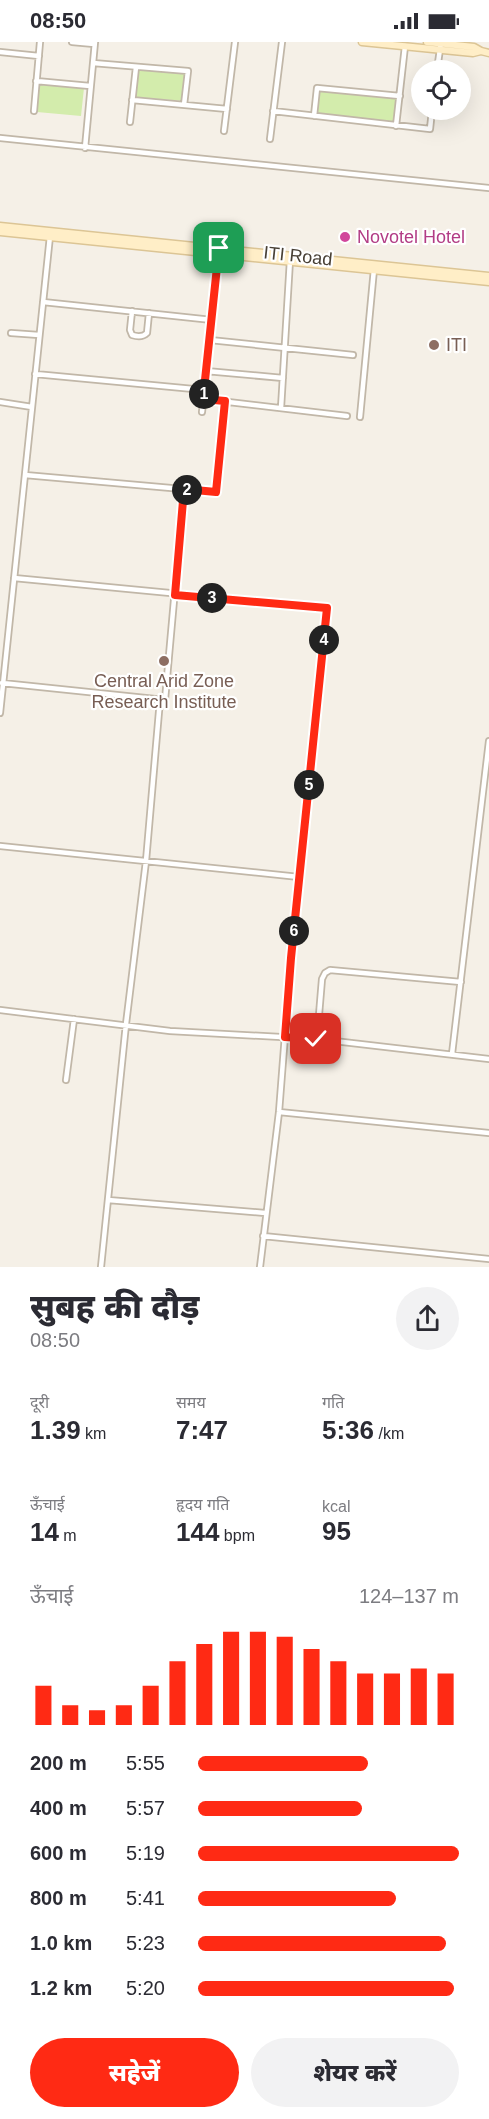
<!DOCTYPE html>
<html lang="hi">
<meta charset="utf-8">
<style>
body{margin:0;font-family:Arial,"Noto Sans Devanagari",sans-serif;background:#f2f2f3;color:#2b2b33;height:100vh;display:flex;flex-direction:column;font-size:22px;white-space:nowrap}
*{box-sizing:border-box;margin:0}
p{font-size:20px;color:#7c7c81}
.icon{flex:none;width:33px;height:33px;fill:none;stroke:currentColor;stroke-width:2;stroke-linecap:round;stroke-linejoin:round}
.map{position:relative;height:1225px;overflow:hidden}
.side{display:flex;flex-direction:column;background:#fff;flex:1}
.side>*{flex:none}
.buttons{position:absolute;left:411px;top:18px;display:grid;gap:12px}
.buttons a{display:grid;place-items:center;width:60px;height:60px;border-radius:50%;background:#fff;box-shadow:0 6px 24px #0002;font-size:30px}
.pin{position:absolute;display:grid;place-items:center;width:51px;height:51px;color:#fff;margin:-26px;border-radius:12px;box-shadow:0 3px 9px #0006}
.km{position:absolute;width:30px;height:30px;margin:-15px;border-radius:50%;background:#222;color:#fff;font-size:16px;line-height:30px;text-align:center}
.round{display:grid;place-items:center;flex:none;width:63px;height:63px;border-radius:32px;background:#f2f2f3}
.overview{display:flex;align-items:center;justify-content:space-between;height:102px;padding:0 30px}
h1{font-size:33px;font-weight:800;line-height:45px}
.figures{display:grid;grid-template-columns:repeat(3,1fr);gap:9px;height:102px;padding:6px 30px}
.figures div{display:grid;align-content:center}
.figures b{font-size:26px;font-weight:800}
.figures small{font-size:16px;font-weight:400}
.figures p{font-size:16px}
.chart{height:168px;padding:12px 30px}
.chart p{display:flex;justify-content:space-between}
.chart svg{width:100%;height:108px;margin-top:6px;stroke:#ff2a14;stroke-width:6}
.cta{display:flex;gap:12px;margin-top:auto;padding:12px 30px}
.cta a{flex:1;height:69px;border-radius:36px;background:#ff2a14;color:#fff;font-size:24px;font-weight:800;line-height:69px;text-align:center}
.cta a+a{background:#f2f2f3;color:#2b2b33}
ul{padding:0 30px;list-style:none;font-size:20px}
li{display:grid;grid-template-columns:96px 72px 1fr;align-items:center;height:45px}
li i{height:15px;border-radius:8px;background:#ff2a14}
.status{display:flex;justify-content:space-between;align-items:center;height:42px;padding:0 30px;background:#fff;direction:ltr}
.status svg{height:16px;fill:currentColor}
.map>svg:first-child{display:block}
.green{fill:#d3ecac}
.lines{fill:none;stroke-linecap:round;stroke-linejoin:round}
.street-casing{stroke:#c1b7a8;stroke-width:8}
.secondary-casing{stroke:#dcc595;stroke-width:9}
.street{stroke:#fff;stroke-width:4.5}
.secondary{stroke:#ffeec7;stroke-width:6}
.route-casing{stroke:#fff;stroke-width:12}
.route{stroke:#ff2a14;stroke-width:8}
.hotel-dot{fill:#d1479c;stroke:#fff;stroke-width:2}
.education-dot{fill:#8d6e63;stroke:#fff;stroke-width:2}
.labels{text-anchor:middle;stroke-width:4.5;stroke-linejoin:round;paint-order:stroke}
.hotel-label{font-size:18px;fill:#b23c85;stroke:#fff;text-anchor:start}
.street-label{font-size:18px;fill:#484035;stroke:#fff}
.education-label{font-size:18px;fill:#785e54;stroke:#fff;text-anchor:start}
</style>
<div class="status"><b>08:50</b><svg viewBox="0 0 49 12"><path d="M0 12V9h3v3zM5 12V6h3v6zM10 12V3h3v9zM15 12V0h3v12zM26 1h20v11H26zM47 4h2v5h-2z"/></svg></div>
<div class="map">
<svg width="489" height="1225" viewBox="0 0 489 1225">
<rect width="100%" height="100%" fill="#f5f0e7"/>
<path class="green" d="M137,28L185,32L183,59L135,55Z
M39,43L84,46L81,74L37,70Z
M318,48L397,56L395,80L316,72Z"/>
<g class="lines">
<defs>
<path id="street" d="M72,0L94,2
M0,10L39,14
M93,21L188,29L184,63
M437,28L441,0
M36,39L90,44
M132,58L227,67
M34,69L40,0
M273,69L430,87L432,68
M314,74L317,46L400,54
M130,80L136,25
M396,84L405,4
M224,89L235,0
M0,96L489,146
M270,97L282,0
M85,106L95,0
M43,260L212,278L202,370
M132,269L130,288L132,293C138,295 143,295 147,291L149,271
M212,278L218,212
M11,291L39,293
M210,298L353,313
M206,329L283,336
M35,332L204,348
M203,357L347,374
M0,360L32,365
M281,366L290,218
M360,375L374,227
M25,433L216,450L225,359
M14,536L327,566L291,916L279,1070L260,1225
M2,641L165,658L184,447
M0,671L50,194
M0,804L299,835
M0,968L170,989L317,997L489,1017
M317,997L322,937L325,931L330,928L461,940
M452,1012L489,699
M66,1038L74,977
M279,1070L489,1091
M108,1158L265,1171
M263,1194L489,1217
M101,1225L126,982L146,819L160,658"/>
<path id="secondary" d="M362,0L473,11L481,9
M427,0L474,5L481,9L489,11
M0,184L489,234
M0,190L489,240"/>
</defs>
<use href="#street" class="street-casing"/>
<use href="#secondary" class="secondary-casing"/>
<use href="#street" class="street"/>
<use href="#secondary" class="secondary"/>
</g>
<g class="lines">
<defs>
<path id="route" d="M219,206L203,357L225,359L216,450L184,447L175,553L327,566L291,916L285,995L316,997"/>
</defs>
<use href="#route" class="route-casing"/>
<use href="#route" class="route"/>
</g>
<circle class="hotel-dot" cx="345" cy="195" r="6"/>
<g class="education-dot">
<circle cx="434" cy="303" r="6"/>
<circle cx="164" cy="619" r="6"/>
</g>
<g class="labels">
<g class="hotel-label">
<text x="357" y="201">Novotel Hotel</text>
</g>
<g class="street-label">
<text transform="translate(298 214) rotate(6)" y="6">ITI Road</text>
</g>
<g class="education-label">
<text x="446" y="309">ITI</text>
<text x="164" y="645" text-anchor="middle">Central Arid Zone<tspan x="164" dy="21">Research Institute</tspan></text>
</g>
</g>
</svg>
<div class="buttons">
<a><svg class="icon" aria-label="locate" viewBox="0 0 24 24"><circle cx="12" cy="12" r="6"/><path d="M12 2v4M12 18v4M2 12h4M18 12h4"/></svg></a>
</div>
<div class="pin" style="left:219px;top:206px;background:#1e9e55"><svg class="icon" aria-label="arrive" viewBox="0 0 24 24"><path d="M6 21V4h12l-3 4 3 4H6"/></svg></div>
<div class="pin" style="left:316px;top:997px;background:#d93025"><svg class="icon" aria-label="check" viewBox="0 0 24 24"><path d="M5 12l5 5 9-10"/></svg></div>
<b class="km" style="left:204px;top:352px">1</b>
<b class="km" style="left:187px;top:448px">2</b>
<b class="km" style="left:212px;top:556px">3</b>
<b class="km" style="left:324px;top:598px">4</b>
<b class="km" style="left:309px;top:743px">5</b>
<b class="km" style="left:294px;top:889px">6</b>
</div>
<section class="side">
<div class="overview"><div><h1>सुबह की दौड़</h1><p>08:50</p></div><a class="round"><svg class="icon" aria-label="share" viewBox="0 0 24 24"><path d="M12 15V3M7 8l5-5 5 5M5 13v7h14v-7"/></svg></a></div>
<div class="figures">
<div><p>दूरी</p><b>1.39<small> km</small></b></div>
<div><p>समय</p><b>7:47</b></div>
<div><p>गति</p><b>5:36<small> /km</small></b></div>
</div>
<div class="figures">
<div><p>ऊँचाई</p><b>14<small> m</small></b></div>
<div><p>हृदय गति</p><b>144<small> bpm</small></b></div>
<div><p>kcal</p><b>95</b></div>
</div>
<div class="chart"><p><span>ऊँचाई</span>124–137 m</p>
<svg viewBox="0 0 160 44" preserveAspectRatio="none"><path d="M5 44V28M15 44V36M25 44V38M35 44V36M45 44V28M55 44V18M65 44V11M75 44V6M85 44V6M95 44V8M105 44V13M115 44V18M125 44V23M135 44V23M145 44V21M155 44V23"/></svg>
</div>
<ul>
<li><b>200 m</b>5:55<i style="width:65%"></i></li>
<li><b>400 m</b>5:57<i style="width:63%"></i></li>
<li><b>600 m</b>5:19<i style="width:100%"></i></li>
<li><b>800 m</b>5:41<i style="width:76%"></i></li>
<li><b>1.0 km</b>5:23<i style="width:95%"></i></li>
<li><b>1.2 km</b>5:20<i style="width:98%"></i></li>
</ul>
<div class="cta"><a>सहेजें</a><a>शेयर करें</a></div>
</section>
